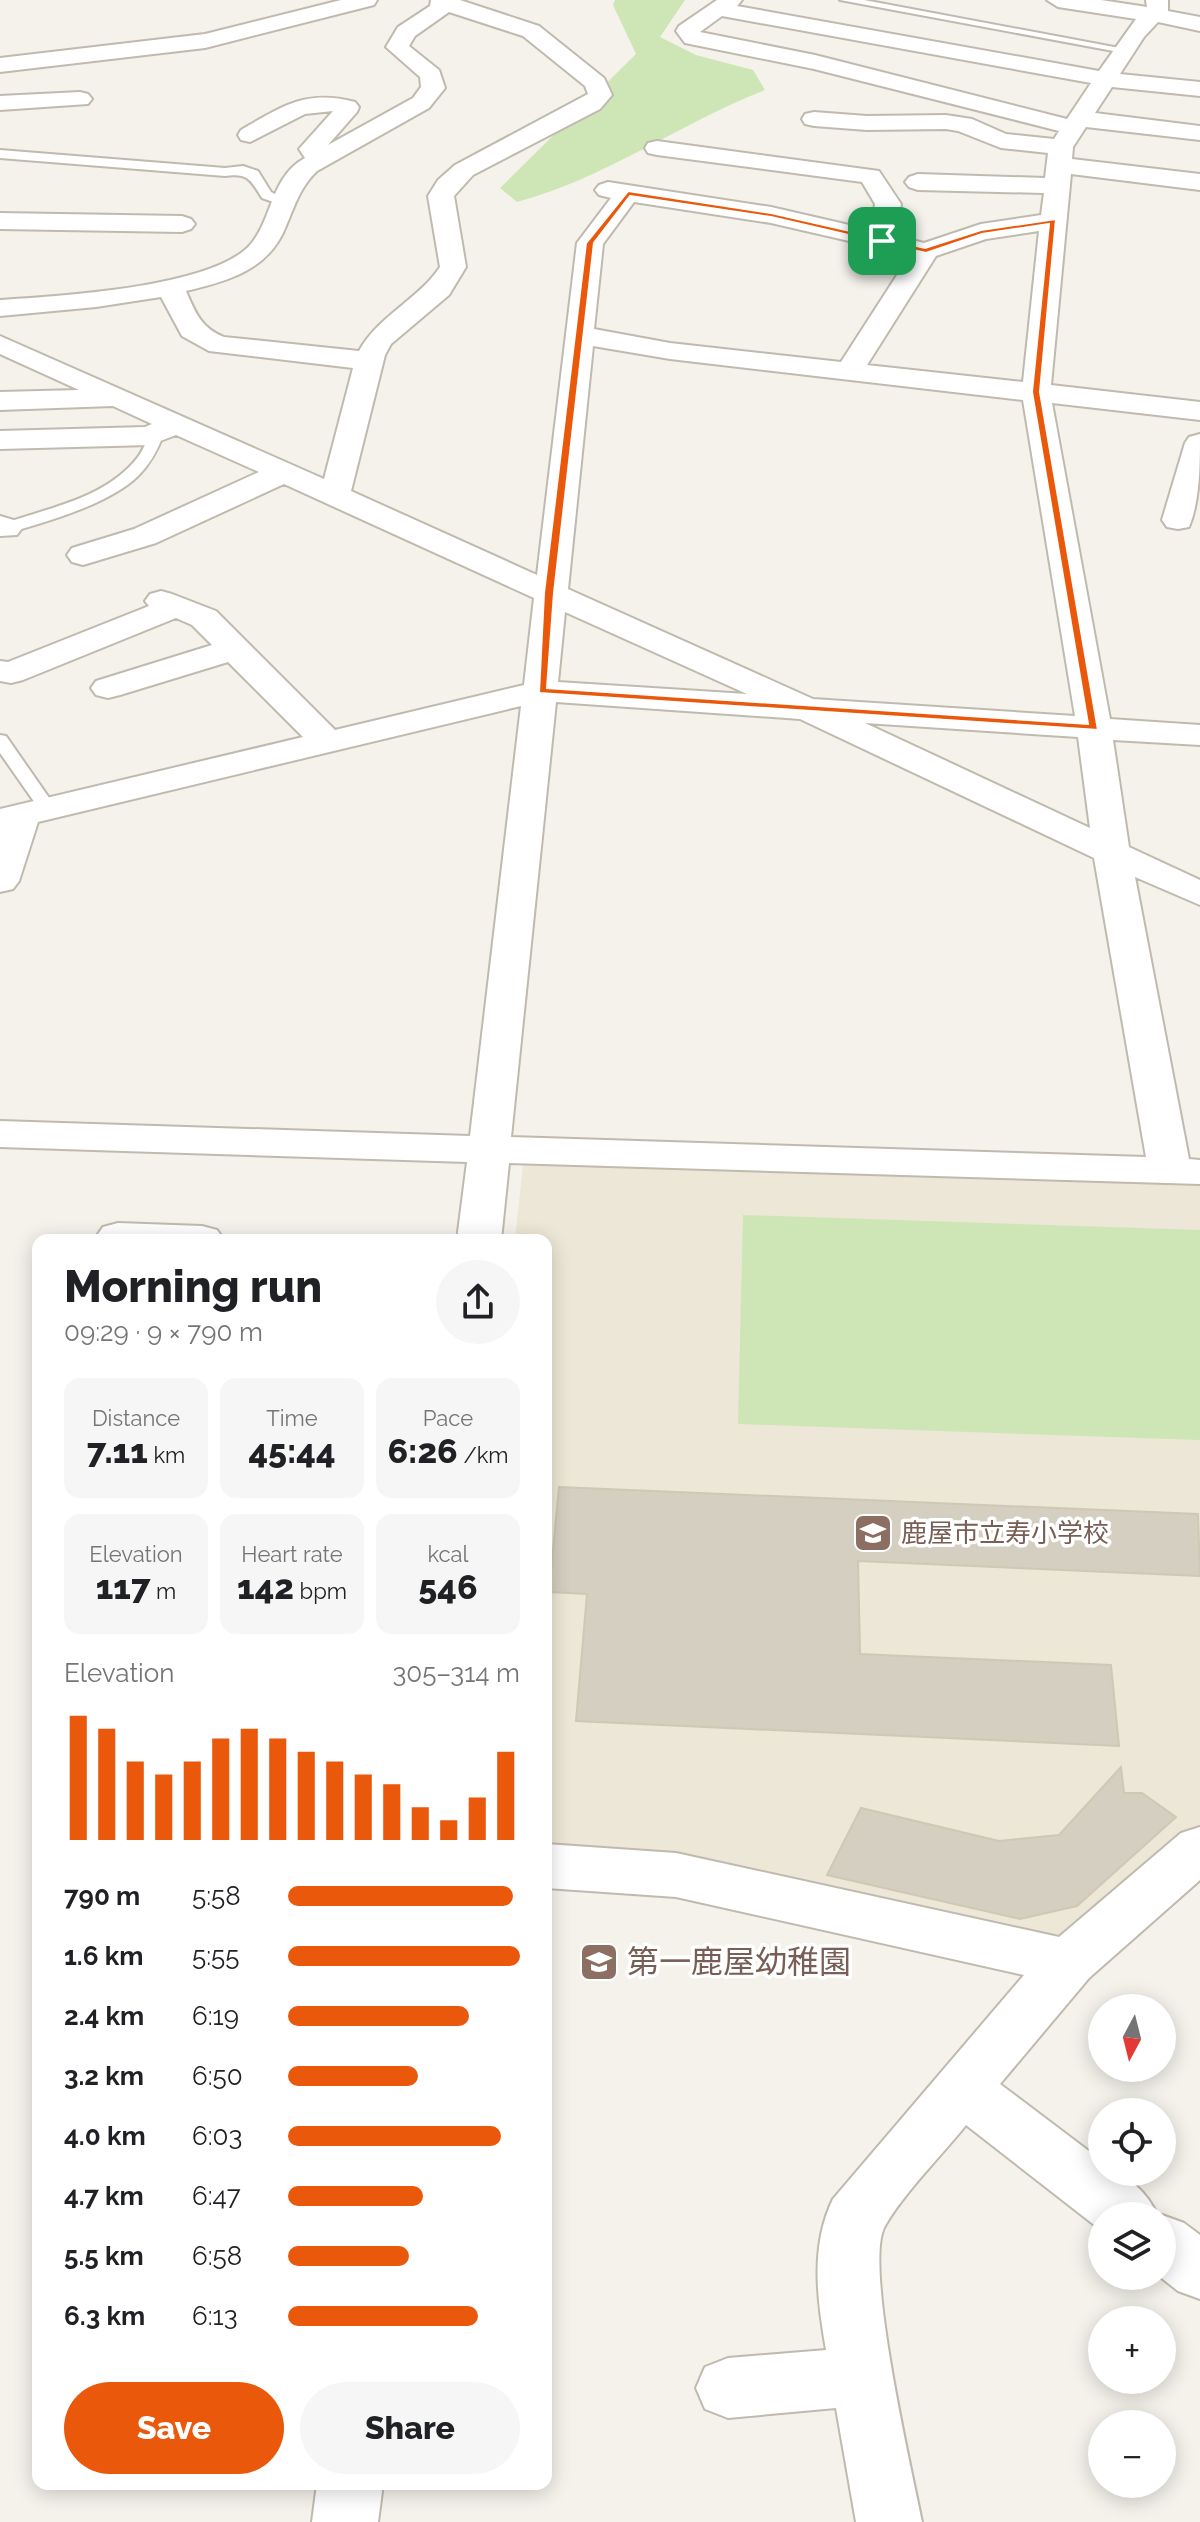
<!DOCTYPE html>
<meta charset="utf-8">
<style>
body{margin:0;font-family:Raleway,"Noto Sans JP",sans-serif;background:#f6f6f6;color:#202124;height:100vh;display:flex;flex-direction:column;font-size:30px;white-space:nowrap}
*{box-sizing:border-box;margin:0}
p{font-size:26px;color:#757577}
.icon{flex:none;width:44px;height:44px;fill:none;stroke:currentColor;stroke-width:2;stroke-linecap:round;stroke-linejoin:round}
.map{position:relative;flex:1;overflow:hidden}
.details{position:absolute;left:32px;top:1234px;width:520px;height:1256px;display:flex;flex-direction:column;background:#fff;border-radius:16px;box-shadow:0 4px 20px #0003}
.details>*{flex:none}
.needle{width:52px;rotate:187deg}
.fabs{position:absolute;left:1088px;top:1994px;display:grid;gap:16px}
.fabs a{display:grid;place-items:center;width:88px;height:88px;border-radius:50%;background:#fff;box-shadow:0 4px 20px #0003;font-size:40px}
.pin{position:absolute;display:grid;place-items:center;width:68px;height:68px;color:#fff;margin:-34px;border-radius:16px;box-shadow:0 4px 12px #0006}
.round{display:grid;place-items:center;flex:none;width:84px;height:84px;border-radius:42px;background:#f6f6f6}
.headline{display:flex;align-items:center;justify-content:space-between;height:136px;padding:0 32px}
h1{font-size:44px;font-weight:800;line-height:60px}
.metrics{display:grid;grid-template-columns:repeat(3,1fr);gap:12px;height:136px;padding:8px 32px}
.metrics div{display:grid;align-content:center;border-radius:16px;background:#f6f6f6;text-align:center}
.metrics b{font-size:34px;font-weight:800}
.metrics small{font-size:22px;font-weight:400}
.metrics p{font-size:22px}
.chart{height:224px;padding:16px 32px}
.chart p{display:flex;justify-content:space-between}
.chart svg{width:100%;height:144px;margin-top:8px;stroke:#ea580c;stroke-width:6}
.primary-button{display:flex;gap:16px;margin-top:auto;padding:16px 32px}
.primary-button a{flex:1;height:92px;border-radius:48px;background:#ea580c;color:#fff;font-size:32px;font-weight:800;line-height:92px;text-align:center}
.primary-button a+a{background:#f6f6f6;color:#202124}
ul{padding:0 32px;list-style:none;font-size:26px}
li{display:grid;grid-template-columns:128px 96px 1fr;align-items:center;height:60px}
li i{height:20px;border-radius:10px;background:#ea580c}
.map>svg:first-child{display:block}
.education{fill:#ece7d6}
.green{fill:#cee6b6}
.building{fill:#d5cfc1;stroke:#d0c7b4;stroke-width:2}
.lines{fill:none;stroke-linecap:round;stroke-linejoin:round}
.lane-casing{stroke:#c0baae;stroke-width:4}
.street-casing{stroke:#c0baae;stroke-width:4}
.lane{fill:#fff;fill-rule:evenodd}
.street{fill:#fff;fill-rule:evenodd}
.route{fill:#ea580c;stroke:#fff;stroke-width:2;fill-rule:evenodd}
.labels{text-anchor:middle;stroke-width:7;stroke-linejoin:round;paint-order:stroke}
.education-label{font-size:26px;fill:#785e54;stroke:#fff;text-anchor:start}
.near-education-label{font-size:32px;fill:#785e54;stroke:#fff;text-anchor:start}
</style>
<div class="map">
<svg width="1200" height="2522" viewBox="0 0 1200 2522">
<rect width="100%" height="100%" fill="#f4f2eb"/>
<path class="education" d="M524,1156L1200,1179V1826L1080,1935L1029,1943L546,1848V1240H515Z"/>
<path class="green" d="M615,0H685L660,37L696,55L753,70L765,90C678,124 608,177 517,202L500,188L636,54L613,5Z
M743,1215L1200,1230V1440L738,1424Z"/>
<path class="building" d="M559,1487L1198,1514L1200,1576L858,1561L860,1654L1111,1665L1119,1746L576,1721L587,1594L549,1592Z
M1121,1767L1124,1793H1142L1176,1817L1077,1906L1020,1919L827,1875L861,1808L999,1841L1059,1835Z"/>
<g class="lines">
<defs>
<path id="lane" d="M840,0H864L1130,50L1124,53Z
M0,150L225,168L243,166L258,171L271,192L288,201L282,205L262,198C250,179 248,173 225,176L0,158Z
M157,429L164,433C158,449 151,463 138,476C108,505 41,524 0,535V525C46,508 106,499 138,457C144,449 147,439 152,430Z
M0,735L6,736L54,805L57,809L54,813H42L0,753Z"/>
<path id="street" d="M341,0H377L374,5L205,48L0,72V58L205,34Z
M431,0H460L539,26L604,78L612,95L600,109L473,175L454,196L466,267L449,295L391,344L385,355L351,491L537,575L577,243L611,198L599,195L595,190L599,185L608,182L771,207L871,230L875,204L862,182L657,155L648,153L645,148L648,143L657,141L879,171L901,204L896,236L924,243L981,224L1041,215L1044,193L918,190L909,187L905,182L909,177L918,174L1045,178L1048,153L1001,148L958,131L946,129L867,130L814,126L805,124L802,119L805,114L814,112L867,116L946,115L972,119L1006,134L1054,139L1059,131L814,69L685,43L676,31L679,26L717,0H742L737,6L1099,71L1136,19L1058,7L1047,0H1101L1147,7L1146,0H1168V11L1200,17V31L1158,22L1144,37L1120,74L1200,82V96L1112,87L1095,113L1200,126V140L1086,127L1073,147L1072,159L1200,174V190L1071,174L1051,385L1200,402V420L1052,403L1110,719L1200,725V745L1113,740L1129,847L1200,880V905L1135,877L1189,1159L1200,1160V1184L509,1163L501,1240H457L467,1162L0,1147V1121L470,1136L521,706L38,822L19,881L13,889L0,892V809L303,737L228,662L120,695L108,698L96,695L91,688L96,681L212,645L192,625L176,618L23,680L11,683L0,681V661L8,662L149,606L145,601L150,594L161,591L172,594L216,611L335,730L524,685L534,598L284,484L156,543L83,565L72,562L67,555L72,548L134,529L259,472L176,435L150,445L0,449V431L145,427L152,424L113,406L0,410V392L79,390L0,354V336L324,479L353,368L209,351L182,336L161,297L96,307L0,316V300C58,296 211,288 250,245C273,219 270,177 305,158L299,149L333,111L305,114L250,142L241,140L238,135L241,130C282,106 307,89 355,102L359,107L357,112L328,145L413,98L421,87L420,77L386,47L398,27L430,6ZM449,12L523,36L585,86L588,94L455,165L438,180L428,196L440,267C418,300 378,316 359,351L224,337C201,328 195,312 186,291C228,281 269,270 286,226C295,205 300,187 317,171L429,108L445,88L439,70L409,46L415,36ZM722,16L1091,83L1067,119L815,55L700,32ZM634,202L771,223L910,255L841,362L670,343L594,329L603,244ZM1039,231L1023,382L867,365L936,256L986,239ZM593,346L670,359L1023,400L1075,716L813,699L568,589ZM565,612L747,694L558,682ZM556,702L800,719L1094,858L1146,1157L511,1137ZM865,723L1078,737L1090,828Z
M80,92L88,94L92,99L88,104L0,110V96Z
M0,213L182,216L191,219L195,224L191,229L182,232L0,229Z
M1200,434C1200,463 1200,501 1189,527L1178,529L1167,527L1162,520L1185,443L1189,437Z
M0,516L17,521L22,528L17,535L0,536Z
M118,1223L202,1226L217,1230L224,1240H98L96,1237L103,1227Z
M1200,1827V1880L1089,1978L1000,2084L1102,2161V2172C1128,2172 1148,2194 1158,2216H1102V2231L966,2125C942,2155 903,2194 885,2226C863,2262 912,2471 922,2522H856L836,2408L728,2418L705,2409L696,2388L705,2367L728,2358L826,2350C817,2299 810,2246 833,2199L1024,1975L676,1897L546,1888V1844L676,1853L1059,1937L1181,1833Z
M1162,2215L1184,2223L1200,2235V2299L1178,2291L1159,2276H1162V2216H1159Z
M317,2484H383L378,2522H312Z"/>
</defs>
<use href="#lane" class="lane-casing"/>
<use href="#street" class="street-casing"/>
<use href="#lane" class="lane"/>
<use href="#street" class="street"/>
</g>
<path class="route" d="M628,191L771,213L925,248L981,230L1056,219L1040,392L1098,730L539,693L544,593L586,243ZM630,196L771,217L926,253L982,234L1049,224L1032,392L1088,724L547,688L554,593L594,243Z"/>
<defs>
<symbol id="school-square" viewBox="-11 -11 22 22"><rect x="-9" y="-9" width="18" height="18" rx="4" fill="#8d6e63" stroke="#fff"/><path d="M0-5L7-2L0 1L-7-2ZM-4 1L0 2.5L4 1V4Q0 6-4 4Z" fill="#fff"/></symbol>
</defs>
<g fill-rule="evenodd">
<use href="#school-square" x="851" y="1511" width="44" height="44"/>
<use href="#school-square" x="577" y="1940" width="44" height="44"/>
</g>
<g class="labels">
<g class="education-label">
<text x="901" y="1542">鹿屋市立寿小学校</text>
</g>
<g class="near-education-label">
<text x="627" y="1973">第一鹿屋幼稚園</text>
</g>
</g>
</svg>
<div class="fabs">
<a><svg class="needle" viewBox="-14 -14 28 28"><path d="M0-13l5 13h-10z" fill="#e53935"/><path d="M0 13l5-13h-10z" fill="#757577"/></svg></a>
<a><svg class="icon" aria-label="locate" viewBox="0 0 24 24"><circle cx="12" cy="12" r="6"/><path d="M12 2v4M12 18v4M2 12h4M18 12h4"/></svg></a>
<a><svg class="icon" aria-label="layers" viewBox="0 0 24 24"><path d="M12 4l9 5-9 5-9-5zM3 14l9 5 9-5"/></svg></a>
<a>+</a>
<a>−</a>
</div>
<div class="pin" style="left:882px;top:241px;background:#1e9e55"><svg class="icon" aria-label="arrive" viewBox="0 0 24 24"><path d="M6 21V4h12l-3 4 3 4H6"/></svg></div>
<section class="details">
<div class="headline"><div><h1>Morning run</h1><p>09:29 · 9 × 790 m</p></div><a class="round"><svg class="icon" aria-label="share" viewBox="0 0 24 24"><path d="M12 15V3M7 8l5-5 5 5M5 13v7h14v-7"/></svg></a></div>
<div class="metrics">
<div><p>Distance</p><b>7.11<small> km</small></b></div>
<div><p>Time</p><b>45:44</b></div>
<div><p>Pace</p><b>6:26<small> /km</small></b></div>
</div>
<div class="metrics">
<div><p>Elevation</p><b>117<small> m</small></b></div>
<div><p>Heart rate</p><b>142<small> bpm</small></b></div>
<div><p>kcal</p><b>546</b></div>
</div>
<div class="chart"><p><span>Elevation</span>305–314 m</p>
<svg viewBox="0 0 160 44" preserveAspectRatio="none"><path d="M5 44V6M15 44V10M25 44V20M35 44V24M45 44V20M55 44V13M65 44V10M75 44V13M85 44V17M95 44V20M105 44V24M115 44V27M125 44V34M135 44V38M145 44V31M155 44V17"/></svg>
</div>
<ul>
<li><b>790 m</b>5:58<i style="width:97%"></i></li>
<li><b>1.6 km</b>5:55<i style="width:100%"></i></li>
<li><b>2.4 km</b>6:19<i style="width:78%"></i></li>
<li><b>3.2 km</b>6:50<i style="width:56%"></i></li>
<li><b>4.0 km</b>6:03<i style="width:92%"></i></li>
<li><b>4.7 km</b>6:47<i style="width:58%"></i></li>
<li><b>5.5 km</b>6:58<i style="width:52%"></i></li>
<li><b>6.3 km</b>6:13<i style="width:82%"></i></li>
</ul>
<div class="primary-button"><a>Save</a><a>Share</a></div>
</section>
</div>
